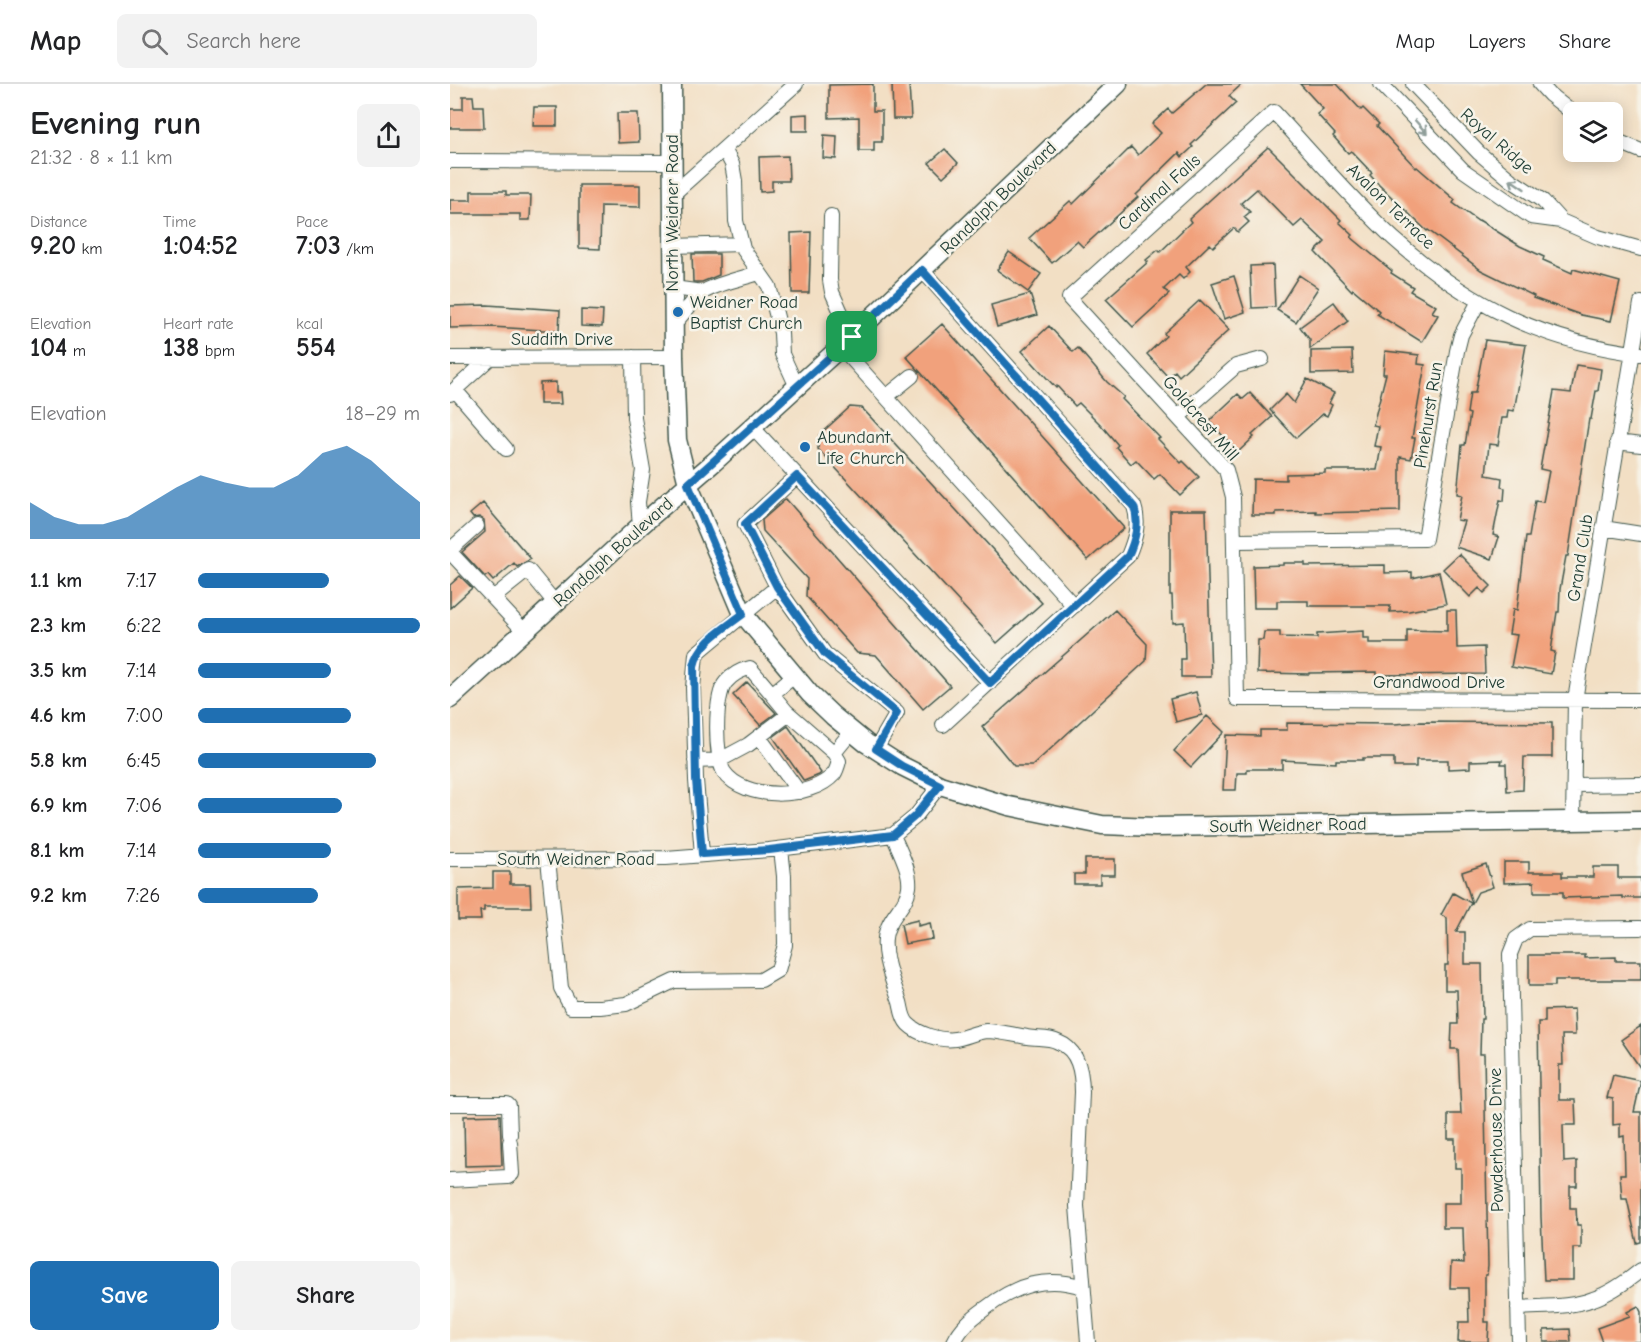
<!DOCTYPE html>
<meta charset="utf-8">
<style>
body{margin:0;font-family:"Comic Neue",sans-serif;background:#f2f2f2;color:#202124;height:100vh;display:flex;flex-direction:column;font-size:22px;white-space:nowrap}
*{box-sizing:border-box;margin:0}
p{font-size:20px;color:#757577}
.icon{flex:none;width:33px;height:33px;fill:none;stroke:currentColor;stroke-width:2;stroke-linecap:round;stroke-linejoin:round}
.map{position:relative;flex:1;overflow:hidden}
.details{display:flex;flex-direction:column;background:#fff;width:450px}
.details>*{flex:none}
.controls{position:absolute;left:1113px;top:18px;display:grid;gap:12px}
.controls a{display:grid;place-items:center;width:60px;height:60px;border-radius:9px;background:#fff;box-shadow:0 3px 15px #0003;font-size:30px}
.pin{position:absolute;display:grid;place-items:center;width:51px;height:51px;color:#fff;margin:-26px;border-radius:12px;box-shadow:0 3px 9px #0006}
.round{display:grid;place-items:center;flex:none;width:63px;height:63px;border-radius:9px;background:#f2f2f2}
.headline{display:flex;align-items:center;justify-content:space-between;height:102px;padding:0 30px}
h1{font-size:33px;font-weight:800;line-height:45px}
.figures{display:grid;grid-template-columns:repeat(3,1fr);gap:9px;height:102px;padding:6px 30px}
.figures div{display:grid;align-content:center}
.figures b{font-size:26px;font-weight:800}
.figures small{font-size:16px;font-weight:400}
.figures p{font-size:16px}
.chart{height:168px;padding:12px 30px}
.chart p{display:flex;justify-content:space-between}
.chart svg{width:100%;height:108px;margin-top:6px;fill:#1f6fb2;opacity:.7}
.cta{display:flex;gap:12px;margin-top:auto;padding:12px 30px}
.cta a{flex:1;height:69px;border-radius:9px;background:#1f6fb2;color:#fff;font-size:24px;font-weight:800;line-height:69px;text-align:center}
.cta a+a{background:#f2f2f2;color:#202124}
ul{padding:0 30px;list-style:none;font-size:20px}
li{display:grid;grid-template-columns:96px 72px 1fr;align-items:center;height:45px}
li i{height:15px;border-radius:8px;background:#1f6fb2}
header{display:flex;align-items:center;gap:36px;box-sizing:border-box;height:84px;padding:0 30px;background:#fff;border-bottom:2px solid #e0e0e0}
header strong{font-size:28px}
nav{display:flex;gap:33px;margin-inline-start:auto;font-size:21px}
.search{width:420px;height:54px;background:#f2f2f2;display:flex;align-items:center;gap:15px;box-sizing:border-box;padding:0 21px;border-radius:9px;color:#757577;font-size:22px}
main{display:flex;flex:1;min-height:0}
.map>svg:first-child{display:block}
.building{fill:#f1a17b}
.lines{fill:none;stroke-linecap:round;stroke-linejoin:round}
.minor-casing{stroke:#3f554a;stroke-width:16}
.major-casing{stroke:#3f554a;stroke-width:21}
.minor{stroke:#fff;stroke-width:14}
.major{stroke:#fff;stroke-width:18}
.oneway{stroke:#8f9e9a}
.route-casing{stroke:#fff;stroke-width:12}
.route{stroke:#1f6fb2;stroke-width:8}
.poi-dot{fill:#1f6fb2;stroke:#f7f3e8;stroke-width:2}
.labels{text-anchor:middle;stroke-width:5;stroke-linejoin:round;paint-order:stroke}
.street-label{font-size:18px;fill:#1f3d34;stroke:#f7f3e8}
.poi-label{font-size:18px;fill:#1f3d34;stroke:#f7f3e8;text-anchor:start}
</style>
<header>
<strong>Map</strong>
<div class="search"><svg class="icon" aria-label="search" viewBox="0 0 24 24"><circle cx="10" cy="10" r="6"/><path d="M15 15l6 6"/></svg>Search here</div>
<nav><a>Map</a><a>Layers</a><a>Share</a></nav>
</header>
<main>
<section class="details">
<div class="headline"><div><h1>Evening run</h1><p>21:32 · 8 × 1.1 km</p></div><a class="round"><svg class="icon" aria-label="share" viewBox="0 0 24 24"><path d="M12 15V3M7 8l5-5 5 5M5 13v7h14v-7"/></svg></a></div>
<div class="figures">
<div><p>Distance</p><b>9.20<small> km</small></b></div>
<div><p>Time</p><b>1:04:52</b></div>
<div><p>Pace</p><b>7:03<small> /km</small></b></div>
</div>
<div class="figures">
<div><p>Elevation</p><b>104<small> m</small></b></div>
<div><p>Heart rate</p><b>138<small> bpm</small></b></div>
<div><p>kcal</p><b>554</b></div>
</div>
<div class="chart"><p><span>Elevation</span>18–29 m</p>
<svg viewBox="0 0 160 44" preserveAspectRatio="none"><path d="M0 44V29L10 35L20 38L30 38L40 35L50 29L60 23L70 18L80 21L90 23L100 23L110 18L120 9L130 6L140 12L150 21L160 29V44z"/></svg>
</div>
<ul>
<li><b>1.1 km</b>7:17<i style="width:59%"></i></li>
<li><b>2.3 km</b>6:22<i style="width:100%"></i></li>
<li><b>3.5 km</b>7:14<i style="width:60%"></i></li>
<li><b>4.6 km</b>7:00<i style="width:69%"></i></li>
<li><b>5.8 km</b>6:45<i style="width:80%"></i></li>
<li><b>6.9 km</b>7:06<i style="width:65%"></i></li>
<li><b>8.1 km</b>7:14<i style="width:60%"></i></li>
<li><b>9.2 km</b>7:26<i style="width:54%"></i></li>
</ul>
<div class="cta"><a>Save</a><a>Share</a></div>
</section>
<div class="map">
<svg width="1191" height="1258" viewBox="0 0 1191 1258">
<rect width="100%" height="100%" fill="#f7f3e8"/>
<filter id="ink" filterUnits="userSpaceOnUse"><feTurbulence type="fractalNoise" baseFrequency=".0167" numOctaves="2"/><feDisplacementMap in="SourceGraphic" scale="12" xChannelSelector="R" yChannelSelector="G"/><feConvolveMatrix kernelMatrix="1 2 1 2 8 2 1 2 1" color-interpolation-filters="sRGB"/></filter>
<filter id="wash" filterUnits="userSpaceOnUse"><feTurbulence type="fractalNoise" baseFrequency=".008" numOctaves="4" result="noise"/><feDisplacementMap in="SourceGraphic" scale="24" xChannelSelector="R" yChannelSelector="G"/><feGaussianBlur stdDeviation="1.35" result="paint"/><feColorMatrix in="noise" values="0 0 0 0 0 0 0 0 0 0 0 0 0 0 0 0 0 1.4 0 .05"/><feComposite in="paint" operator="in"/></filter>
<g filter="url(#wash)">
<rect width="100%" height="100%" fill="#f2dfc4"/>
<g id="blocks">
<path class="building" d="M423,0V27H432V58H424V67H409V33L379,34V1Z
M442,0H459L461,35H443Z
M756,0H792L779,12L786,19L741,61L743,63L732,73L729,69L686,111L688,113L633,163L627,157L602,179L579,154L620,117L623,120L681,63L688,71L711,49L702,40L718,25L722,29Z
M850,0H887L911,26L913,24L929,40L927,42L966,84L967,83L1005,116L1003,119L1028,137L1029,136L1070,162L1094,173L1093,176L1122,189L1123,185L1170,198L1161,237L1131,231L1083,214L1084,212L1031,186L978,146L977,147L929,101L920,91L922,89L901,67L898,69L883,52L885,50L867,30L873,25Z
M13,12H23L24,22H33L34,44H0V25H13Z
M84,23H107V42H83Z
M167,29H188L189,58L168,59Z
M358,30V47H342V31Z
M374,51L387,52L386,75L373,74Z
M818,63L891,136L889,138L903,151L901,153L942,187L941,189L963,203L960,207L986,222L982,228L988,231L972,258L927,230L929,227L903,205L902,207L865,168L875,158L852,136L844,143L807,105L791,119L800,128L794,133L799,138L788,148L784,144L763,163L760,160L736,183L740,188L733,195L729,191L714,205L719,210L683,243L656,215L698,178L696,176L708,166L710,168L741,138L739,135Z
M495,65L508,79L493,93L479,79Z
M338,72L339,97H322V107L310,108L309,73Z
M129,101H190V123L151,122L150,165L129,164Z
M21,107H56V111H81L80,136H70V130H0V116H21Z
M361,148L359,209H342L341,149Z
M559,168L591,190L578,208L547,186Z
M242,170H269V191L252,198H243Z
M823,181L825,223L802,224L800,182Z
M849,191L868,204L846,238L827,226Z
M784,192L795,228L774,235L762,199Z
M580,210L587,231L547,243L541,221Z
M750,216L779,246L729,292L725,287L718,293L697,270L716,252L714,249Z
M884,218L898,237L860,265V256L850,243Z
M37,221L110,226L109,247L41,243L0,244V222Z
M131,226L153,227L152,243L131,242Z
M492,240L674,444L638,476L456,272Z
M599,242L623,268L628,264L657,298L674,313L672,315L710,354L708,355L731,379L733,377L749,393L730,411L710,390L704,395L686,376L681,380L666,363L668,361L651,341L629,319L625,322L607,302L606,304L572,267Z
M1035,256L1076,261L1064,327L1058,326L1057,334H1052L1048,361L1039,360L1036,391L1052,394L1051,403L1055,404L1054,417L1050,416L1043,451L1049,453L1042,475L1006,463L1014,437L1007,436L1012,411L1007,410L1012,361H1015L1020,330L1017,329L1020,309H1025Z
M902,266L903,289L861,290V267Z
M935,267L969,271L968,280L975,281L962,354H965L961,375L950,373V427L866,429V427L826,428V431H802L803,395L836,396V390L875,389V386H927L931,363L924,362L928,342L923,341L936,290H933Z
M1126,281L1151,285L1148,307H1146L1141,335H1139L1118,472H1116L1110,505L1109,528H1107L1101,567L1105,568L1101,590L1061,583L1067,551L1059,550L1063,525L1067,526L1076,453H1079L1085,417L1093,418L1099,387L1090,385L1104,307L1121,309Z
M857,295L884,309L879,319L882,321L877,332L873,330L846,354L820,326L836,310L844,319Z
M106,298V309L110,308L111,320H90V299Z
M800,309L822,333L802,351L804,353L788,368L759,337L788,310L793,315Z
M400,323L412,324L592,519L547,559L368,365L369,351Z
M336,415L500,602L473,625L426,571L407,569L356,512L357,495L313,447L312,436Z
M33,419L81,475L67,483L64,479L43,497L38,491L35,493L12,468L35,448L34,436L29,433L23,434L20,430Z
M720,426H756L761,593H731V575H735L734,538L723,539L722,511H720Z
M1009,470L1041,502L1034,509L1029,504L1020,513L993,485Z
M833,479H855V482L935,481V489L962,488V494L989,488L996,520L959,527L940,528V522H858V517H827V524H804L803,482L833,481Z
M10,492L22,504L0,524V501Z
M665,526L697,560L696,577L582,682H564L532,643Z
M997,526H1006L1007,564L1034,563L1035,590L927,591V588L859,589V590L807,589L808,556H813L814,548H830V553L867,554V550L913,547V554H919V559H957V546L997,547Z
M297,598L326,629L310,641L283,611Z
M746,608L752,631L726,638L720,615Z
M757,632L774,648L741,683L724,667Z
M971,638L1102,639V673H1074L1073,706L1057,707L1056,680H1051L1052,676L1020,677V684L998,685V676H966V683H944V674H913V676H886V679L832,676V685H797V689H787L786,706H773L776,651L810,652V646H837V639L945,640Z
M338,642L371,689L369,691L354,697L323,653Z
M635,775H665V791H650V800H624V790H635Z
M1054,778H1079V788H1112V793H1143V783H1168V794H1191V814H1173V812L1113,814V808H1084V798L1054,799Z
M1036,780L1043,803L1028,808L1022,819L1012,788Z
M43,788H60V800H80L81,823H34V827H30L31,836H8V805L43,804Z
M1003,809L1021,819L1006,848H1015V880H1032L1033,935H1031L1030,970H1034L1038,1182L1037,1191H1035V1238H1039L1038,1258H1008L1009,1238H1019L1018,1204H1000L1001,1178L1014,1179L1013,1144H993V1119H1011V1084H1005V1055H998V1030H1011L1008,965H1001L1002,940H1008L1007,906H995V881H998L997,834L991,831Z
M468,836V842L480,839L483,855L455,860L451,840Z
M1079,871H1135V874L1166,873V877H1191V896H1105V902H1079Z
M1124,925L1125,951H1112L1113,981H1109V1016H1125L1126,1041H1113L1114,1078L1127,1077V1102H1120V1124H1126L1127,1141H1131V1164H1123V1196H1094L1091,1133L1088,938H1095V926Z
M1191,942V985L1171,956Z
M1163,991L1191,997L1184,1028H1191V1158L1187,1159L1177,1115H1172L1170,1090H1175L1174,1052L1170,1053V1040L1163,1041V1015L1157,1014Z
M50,1031L52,1081L15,1082L14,1032Z
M1188,1222L1191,1228V1258H1152L1147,1244L1180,1232L1177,1228Z
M1120,1245L1121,1258H1094V1246Z"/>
</g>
</g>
<g filter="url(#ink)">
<use href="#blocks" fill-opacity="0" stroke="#3f554a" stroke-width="1.5"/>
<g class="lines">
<defs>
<path id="minor" d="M931,0L1013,86L1081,133L1111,137L1148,153L1191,165
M963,0L1029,69L1061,96L1093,117L1111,137
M1090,0L1100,11L1124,30
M1162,55L1191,67
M274,65L282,80L285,97L286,137L293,165L319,202L331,249L332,270L347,303
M0,77L221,78
M222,111L346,0
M381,132L380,196L382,208L402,253
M222,162L292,160
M472,186L684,422C690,440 685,455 678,472L493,641
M223,204L253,208
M223,242C227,236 249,210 255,207C269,199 293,194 309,189
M391,263L624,522
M1191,270C1092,258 1017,220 943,154C901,115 863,70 824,28L619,214L776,386L783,413L787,615L1191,616
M183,273L184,334L193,386L188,418L190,442
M0,274L224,273
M5,306L56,365
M0,310L41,273
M436,313L462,292
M728,333L786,282L812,275
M303,344L540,599
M1167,358L1191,361
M347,392L295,440L327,503L375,570L447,629L426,665
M1153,444L1191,450
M785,457L975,455L1007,267L1011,251L1029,217
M0,466L27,442
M0,468L75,548
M43,514L78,486L106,520
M322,610L336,627L384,669L389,677C388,681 386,687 384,690C361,716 294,717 274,688C265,674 264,611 276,598C282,591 291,586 300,584L322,610L345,591
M309,653L349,708
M384,669L402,647
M245,677L270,676L298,661L339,630
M1124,701L1191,700
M1123,737L1125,616L1191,219
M443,751C449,766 461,787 459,803C457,820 444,828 438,843C428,864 443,898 450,918C452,925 452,934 458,940C468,950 490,957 505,955C515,954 525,948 536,947C549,947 563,951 577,953C587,955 599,953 608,958C629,966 632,989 632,1008L627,1122L638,1258
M252,770L246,696L243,604L246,570L327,503
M0,775L216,774L319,766L443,751L465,733L490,701
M98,775L111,904L121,923H150L176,920L224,897L311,896L328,886L335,861L334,792L331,765
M0,1020H57L59,1022L60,1051
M0,1096L58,1093L62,1090L60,1058
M1068,1224C1093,1222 1119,1224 1143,1215C1161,1209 1176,1198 1191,1186
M504,1258C511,1243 522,1234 536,1224C566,1201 596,1191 633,1203
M1069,1258L1060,870L1066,855L1080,845L1191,844"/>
<path id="major" d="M222,0L224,273L227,356L238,400L293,530L360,610L383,632L416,659L452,682L490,701L559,722L652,741L705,743L1191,736
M0,615L190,442L264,378L395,259L668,0"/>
</defs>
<use href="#minor" class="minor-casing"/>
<use href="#major" class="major-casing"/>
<use href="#minor" class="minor"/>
<use href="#major" class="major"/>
</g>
<defs><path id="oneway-shaft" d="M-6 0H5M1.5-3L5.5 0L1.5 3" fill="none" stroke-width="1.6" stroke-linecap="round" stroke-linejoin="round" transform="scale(1.5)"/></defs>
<g class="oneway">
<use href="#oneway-shaft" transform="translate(971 43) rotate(48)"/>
<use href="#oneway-shaft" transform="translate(1067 100) rotate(-146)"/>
</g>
</g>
<g class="lines" filter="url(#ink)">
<defs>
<path id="route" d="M472,186L684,423C690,440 685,456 678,472L540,599L347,392L295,440L327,503L375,570L447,629L426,665L452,682L490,701L465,732L443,751L319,766L252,770L246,696L244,582C249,558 275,544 293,530L238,400L391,263Z"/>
</defs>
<use href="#route" class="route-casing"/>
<use href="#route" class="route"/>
</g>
<g class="poi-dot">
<circle cx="228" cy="228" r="6"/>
<circle cx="355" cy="363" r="6"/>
</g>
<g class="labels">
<g class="street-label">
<text transform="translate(1047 57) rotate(41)" y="6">Royal Ridge</text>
<text transform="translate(709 108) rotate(-42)" y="6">Cardinal Falls</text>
<text transform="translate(548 114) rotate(-44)" y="6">Randolph Boulevard</text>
<text transform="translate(941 122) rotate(44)" y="6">Avalon Terrace</text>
<text transform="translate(222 129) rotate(-90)" y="6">North Weidner Road</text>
<text x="112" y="261">Suddith Drive</text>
<text transform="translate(978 331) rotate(-81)" y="6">Pinehurst Run</text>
<text transform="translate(751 334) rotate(49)" y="6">Goldcrest Mill</text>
<text transform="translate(163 468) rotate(-42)" y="6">Randolph Boulevard</text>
<text transform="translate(1130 474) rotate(-81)" y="6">Grand Club</text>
<text x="989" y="604">Grandwood Drive</text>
<text transform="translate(838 741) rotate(-1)" y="6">South Weidner Road</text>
<text x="126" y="781">South Weidner Road</text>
<text transform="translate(1046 1056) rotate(-91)" y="6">Powderhouse Drive</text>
</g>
<g class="poi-label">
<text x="240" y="224">Weidner Road<tspan x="240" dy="21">Baptist Church</tspan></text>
<text x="367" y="359">Abundant<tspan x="367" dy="21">Life Church</tspan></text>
</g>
</g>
</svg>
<div class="controls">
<a><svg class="icon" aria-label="layers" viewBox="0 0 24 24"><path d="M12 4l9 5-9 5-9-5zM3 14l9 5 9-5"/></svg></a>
</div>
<div class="pin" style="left:402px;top:253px;background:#1e9e55"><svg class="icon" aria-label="arrive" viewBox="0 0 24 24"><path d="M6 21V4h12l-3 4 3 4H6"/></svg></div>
</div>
</main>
